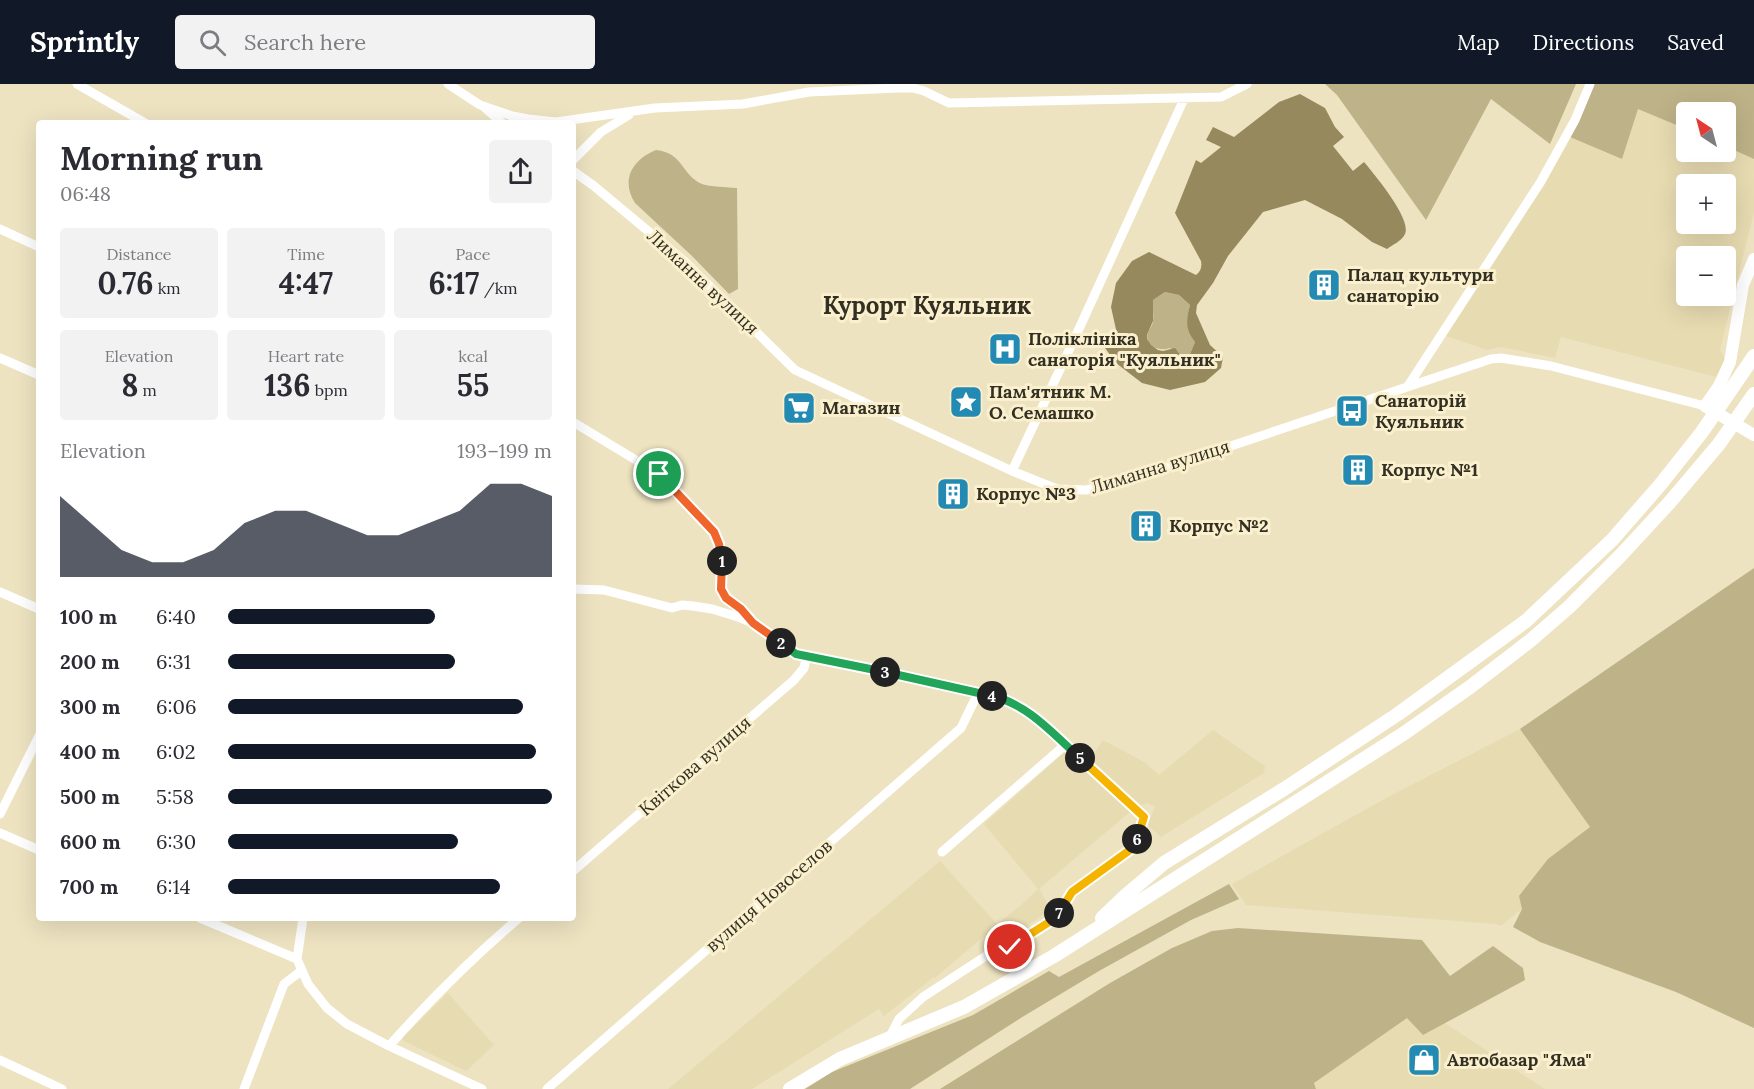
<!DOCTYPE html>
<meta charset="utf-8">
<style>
body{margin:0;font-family:Lora,serif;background:#f2f2f3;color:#2b2b33;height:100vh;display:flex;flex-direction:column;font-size:22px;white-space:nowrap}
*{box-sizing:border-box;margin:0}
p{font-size:20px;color:#7c7c81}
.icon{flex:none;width:33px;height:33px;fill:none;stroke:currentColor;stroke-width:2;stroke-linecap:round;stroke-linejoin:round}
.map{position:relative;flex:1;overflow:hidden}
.sheet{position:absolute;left:36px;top:36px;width:540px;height:801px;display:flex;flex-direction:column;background:#fff;border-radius:6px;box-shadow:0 6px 24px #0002}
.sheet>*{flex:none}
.needle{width:39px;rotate:324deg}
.buttons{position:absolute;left:1676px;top:18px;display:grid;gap:12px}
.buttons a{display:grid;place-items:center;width:60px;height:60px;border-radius:6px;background:#fff;box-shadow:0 6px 24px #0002;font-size:30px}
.pin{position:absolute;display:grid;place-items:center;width:51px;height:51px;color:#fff;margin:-26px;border:3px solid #fff;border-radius:50%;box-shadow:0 2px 6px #0007}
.km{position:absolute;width:30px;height:30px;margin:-15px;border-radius:50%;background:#222;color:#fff;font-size:16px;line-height:30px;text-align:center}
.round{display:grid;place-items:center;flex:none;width:63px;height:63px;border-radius:6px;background:#f2f2f3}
.overview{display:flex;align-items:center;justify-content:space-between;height:102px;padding:0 24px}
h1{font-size:33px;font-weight:700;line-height:45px}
.stats{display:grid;grid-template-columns:repeat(3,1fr);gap:9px;height:102px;padding:6px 24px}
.stats div{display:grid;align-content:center;border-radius:6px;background:#f2f2f3;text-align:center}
.stats b{font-size:30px;font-weight:700}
.stats small{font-size:16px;font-weight:400}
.stats p{font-size:16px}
.chart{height:168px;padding:12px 24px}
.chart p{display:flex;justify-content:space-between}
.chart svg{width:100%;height:108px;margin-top:6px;fill:#111827;opacity:.7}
ul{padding:0 24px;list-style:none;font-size:20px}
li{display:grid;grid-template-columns:96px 72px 1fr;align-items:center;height:45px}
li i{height:15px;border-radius:8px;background:#111827}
header{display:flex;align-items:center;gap:36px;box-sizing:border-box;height:84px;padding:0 30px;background:#111827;color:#fff}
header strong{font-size:28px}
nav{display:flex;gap:33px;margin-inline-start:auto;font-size:21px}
.search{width:420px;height:54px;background:#f2f2f3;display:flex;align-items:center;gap:15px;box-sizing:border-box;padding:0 21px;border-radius:6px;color:#7c7c81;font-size:22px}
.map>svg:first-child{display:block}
.built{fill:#e7dbb1;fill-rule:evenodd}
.green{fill:#beb288}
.water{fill:#95895d;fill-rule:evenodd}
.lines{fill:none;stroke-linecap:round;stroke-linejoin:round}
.minor{stroke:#fff;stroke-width:9}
.major{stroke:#fff;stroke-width:12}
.highway{stroke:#fff;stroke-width:14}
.split-1-casing{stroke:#fff;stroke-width:12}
.split-2-casing{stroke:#fff;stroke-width:12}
.split-3-casing{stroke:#fff;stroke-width:12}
.split-4-casing{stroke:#fff;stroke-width:12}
.split-5-casing{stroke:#fff;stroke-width:12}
.split-6-casing{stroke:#fff;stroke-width:12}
.split-7-casing{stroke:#fff;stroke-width:12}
.split-8-casing{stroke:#fff;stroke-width:12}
.split-1{stroke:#f0652b;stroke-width:8}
.split-2{stroke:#f0652b;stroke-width:8}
.split-3{stroke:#22a559;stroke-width:8}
.split-4{stroke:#22a559;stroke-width:8}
.split-5{stroke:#22a559;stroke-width:8}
.split-6{stroke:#f5b400;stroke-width:8}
.split-7{stroke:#f5b400;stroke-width:8}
.split-8{stroke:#f5b400;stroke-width:8}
.labels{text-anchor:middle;stroke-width:6;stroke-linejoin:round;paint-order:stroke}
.poi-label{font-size:18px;font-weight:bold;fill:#332f22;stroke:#faf0ce;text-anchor:start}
.street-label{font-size:18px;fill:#332f22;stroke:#faf0ce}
.district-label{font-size:24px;font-weight:bold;fill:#332f22;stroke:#faf0ce}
</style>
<header>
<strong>Sprintly</strong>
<div class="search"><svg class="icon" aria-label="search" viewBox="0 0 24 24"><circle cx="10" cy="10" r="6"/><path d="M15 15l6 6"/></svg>Search here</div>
<nav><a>Map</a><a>Directions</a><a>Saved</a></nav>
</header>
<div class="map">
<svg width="1754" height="1005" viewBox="0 0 1754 1005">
<rect width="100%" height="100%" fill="#ede3c1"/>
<path class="built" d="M1638,24L1686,45V68H1725V62L1754,75V128L1720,266L1725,275L1720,294L1561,253L1555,274L1501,263L1487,266L1446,252L1536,111L1570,53ZM1686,100H1725V140H1686ZM1686,172H1725V212H1686Z
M1520,645L1590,743L1548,775L1522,825L1501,842L1496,840L1246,821L1232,800L1388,713Z
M1213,646L1265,682L1264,689L1161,753L1147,741L1155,723L1147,719L1141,721L1090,675L1103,656L1144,678L1159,691Z
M1067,666L1132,726L1039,805L1051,825L1009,855L997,841L935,894L934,893L884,932L879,925L752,1005H668L940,777L997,840L1020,822L1038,805L984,740Z
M448,909L494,961L466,987L404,957L403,955V953Z
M1407,933L1423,951L1445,939L1545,1005H1316L1314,999Z"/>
<path class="green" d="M1325,0H1576L1550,60L1491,15L1426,136L1337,11Z
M1594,0H1754V75L1725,62V28H1686V45L1638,25L1622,75L1570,53Z
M656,66C684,69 681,91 702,100C710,103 727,103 737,104L738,205L729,210L691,171L635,119C620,96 633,75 656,66Z
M1165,208L1179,211L1190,221C1186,235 1186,246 1195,258L1190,270L1187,272H1181L1170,264C1160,268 1143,262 1148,249C1150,244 1153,241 1153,236C1154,229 1152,223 1153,216Z
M1754,484V944L1676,908L1540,858L1513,843L1522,825L1519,812L1548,775L1590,743L1520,645Z
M1229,800L1239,815L1191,836L1099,887L1024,932L910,1005H805L832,988L973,931L1049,887L1059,893Z
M1238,844L1422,856L1450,892L1493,862L1523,884L1525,896L1423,951L1407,934L1314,999L1316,1005H940L1110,899L1172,864L1212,847Z"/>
<path class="water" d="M1300,10L1325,24L1335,43L1344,53L1333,62L1353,87L1364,78C1374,90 1412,135 1405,150C1402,157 1392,161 1387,165L1372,158L1342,135L1305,116L1263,128L1228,172L1213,199L1197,221L1196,229L1210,261L1223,273L1221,284L1205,298L1170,306L1142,299L1116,279L1105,264L1106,254L1117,250L1111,223L1116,199L1132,177L1149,168L1196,191C1201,187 1202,183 1201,177L1175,129L1196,76L1201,79L1221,63L1206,56L1213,43L1234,53L1279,18ZM1165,208L1179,211L1190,221C1186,236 1185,245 1195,258L1190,270L1187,272H1181L1175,264L1163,267L1158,266L1151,261L1147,255V251L1153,237V216Z"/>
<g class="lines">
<path class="minor" d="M77,0L145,39
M448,0L480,21L512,32L528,35L556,38L655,24L743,20L809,8L898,4H913L924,7L949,19L1221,13L1247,0
M485,24L502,39
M573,76L601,48L629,31
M573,87L594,102L684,177L795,286L1012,387L1057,405L1086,406L1126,397L1491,275L1501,274L1551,282L1705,322
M0,145L39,163
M0,274L39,291
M1408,302L1540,99L1575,36L1590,0
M573,338L659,390L714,448L721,468L722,496L721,505L723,510L725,514L741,525L751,536
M1012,387L1078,247L1184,15
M573,505L604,506L672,524L682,521L693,522L712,525L738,533L753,539L796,570L1005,615L1031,630L1135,723L1144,733L1134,763L1072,808L1057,833L1009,863L989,870L923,913L899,935L889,954
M0,508L39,525
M0,730L39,652
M0,749L39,766
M942,768L1065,661
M573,787L794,596L804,584L807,571
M200,834L297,875
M303,834L297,875L308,900L327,924L347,940L389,962L482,1005
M389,962C430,916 472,874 519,834
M0,976L62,1005
M244,1005L284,900L301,887
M547,1005L961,644L978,609"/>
<path class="major" d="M1754,175L1743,201L1730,278L1719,302L1705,322L1754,351"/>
<path class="highway" d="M1102,834L1125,812L1164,779L1284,705L1398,630L1526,537L1612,456L1660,401L1702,348L1754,272
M790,1005L840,975L964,923L1054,872L1403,650L1470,603L1531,556L1569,523L1621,471L1670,418L1719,360L1754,310"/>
</g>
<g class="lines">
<defs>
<path id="split-1" d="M659,390L714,448L719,460L722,477"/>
<path id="split-2" d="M722,477L721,505L726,514L741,525L753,539L781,559"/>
<path id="split-3" d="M781,559L796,570L885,588"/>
<path id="split-4" d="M885,588L992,612"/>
<path id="split-5" d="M992,612C1028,620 1054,651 1080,674"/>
<path id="split-6" d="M1080,674L1144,733L1137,755"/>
<path id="split-7" d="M1059,829L1072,808L1134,763L1137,755"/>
<path id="split-8" d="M1010,863L1057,833L1059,829"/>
</defs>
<use href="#split-1" class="split-1-casing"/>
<use href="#split-2" class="split-2-casing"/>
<use href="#split-3" class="split-3-casing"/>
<use href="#split-4" class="split-4-casing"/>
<use href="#split-5" class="split-5-casing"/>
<use href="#split-6" class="split-6-casing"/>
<use href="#split-7" class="split-7-casing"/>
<use href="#split-8" class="split-8-casing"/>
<use href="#split-1" class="split-1"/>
<use href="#split-2" class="split-2"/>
<use href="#split-3" class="split-3"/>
<use href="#split-4" class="split-4"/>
<use href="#split-5" class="split-5"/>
<use href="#split-6" class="split-6"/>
<use href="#split-7" class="split-7"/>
<use href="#split-8" class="split-8"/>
</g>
<defs>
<symbol id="building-square" viewBox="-11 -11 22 22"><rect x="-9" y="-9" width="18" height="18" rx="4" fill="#238bb3" stroke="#faf0ce"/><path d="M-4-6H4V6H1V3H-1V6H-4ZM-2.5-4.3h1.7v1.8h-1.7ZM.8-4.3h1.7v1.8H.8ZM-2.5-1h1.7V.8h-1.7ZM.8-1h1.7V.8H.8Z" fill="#fff"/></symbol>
<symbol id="hospital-square" viewBox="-11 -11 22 22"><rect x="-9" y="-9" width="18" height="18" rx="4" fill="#238bb3" stroke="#faf0ce"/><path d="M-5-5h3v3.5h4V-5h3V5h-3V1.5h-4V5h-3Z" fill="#fff"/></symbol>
<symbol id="sight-square" viewBox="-11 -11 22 22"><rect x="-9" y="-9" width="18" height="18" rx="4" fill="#238bb3" stroke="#faf0ce"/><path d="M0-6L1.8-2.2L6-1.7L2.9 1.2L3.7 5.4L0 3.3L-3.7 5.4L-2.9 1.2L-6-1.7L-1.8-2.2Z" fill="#fff"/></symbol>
<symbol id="supermarket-square" viewBox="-11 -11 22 22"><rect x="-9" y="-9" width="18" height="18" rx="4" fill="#238bb3" stroke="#faf0ce"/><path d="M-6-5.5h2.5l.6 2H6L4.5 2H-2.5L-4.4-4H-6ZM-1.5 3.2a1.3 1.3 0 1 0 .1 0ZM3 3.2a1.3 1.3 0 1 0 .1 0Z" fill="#fff"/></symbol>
<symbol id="bus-square" viewBox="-11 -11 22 22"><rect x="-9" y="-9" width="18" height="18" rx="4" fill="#238bb3" stroke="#faf0ce"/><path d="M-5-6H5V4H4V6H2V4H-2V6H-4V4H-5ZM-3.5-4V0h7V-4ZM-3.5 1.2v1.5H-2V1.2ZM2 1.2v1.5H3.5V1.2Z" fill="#fff"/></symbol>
<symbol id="shop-square" viewBox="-11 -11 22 22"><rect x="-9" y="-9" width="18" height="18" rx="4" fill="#238bb3" stroke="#faf0ce"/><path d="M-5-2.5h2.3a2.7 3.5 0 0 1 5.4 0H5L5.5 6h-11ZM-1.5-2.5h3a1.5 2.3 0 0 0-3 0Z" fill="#fff"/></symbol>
</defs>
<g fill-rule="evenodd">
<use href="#building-square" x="1305" y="182" width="38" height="38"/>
<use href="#hospital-square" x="986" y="246" width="38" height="38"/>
<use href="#sight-square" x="947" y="299" width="38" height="38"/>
<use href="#supermarket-square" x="780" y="305" width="38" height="38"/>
<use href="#bus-square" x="1333" y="308" width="38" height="38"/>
<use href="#building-square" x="1339" y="367" width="38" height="38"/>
<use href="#building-square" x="934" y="391" width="38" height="38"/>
<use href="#building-square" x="1127" y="423" width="38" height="38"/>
<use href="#shop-square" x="1405" y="957" width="38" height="38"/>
</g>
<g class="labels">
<g class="poi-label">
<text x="1347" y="197">Палац культури<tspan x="1347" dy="21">санаторію</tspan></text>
<text x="1028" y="261">Поліклініка<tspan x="1028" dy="21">санаторія "Куяльник"</tspan></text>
<text x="989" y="314">Пам'ятник М.<tspan x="989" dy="21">О. Семашко</tspan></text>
<text x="1375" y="323">Санаторій<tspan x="1375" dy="21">Куяльник</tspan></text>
<text x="822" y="330">Магазин</text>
<text x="1381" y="392">Корпус №1</text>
<text x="976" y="416">Корпус №3</text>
<text x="1169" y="448">Корпус №2</text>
<text x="1447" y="982">Автобазар "Яма"</text>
</g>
<g class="street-label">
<text transform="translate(703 198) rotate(43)" y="6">Лиманна вулиця</text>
<text transform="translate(1160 383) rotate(-17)" y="6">Лиманна вулиця</text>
<text transform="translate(695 682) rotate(-41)" y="6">Квіткова вулиця</text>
<text transform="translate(769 812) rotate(-41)" y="6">вулиця Новоселов</text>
</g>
<g class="district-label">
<text x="927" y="230">Курорт Куяльник</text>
</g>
</g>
</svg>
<div class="buttons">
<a><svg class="needle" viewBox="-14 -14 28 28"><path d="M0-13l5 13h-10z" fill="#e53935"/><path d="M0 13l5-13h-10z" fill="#7c7c81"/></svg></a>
<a>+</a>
<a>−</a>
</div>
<div class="pin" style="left:659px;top:390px;background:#1e9e55"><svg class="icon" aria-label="arrive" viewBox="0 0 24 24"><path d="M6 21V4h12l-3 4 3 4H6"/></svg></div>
<div class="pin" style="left:1010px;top:863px;background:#d93025"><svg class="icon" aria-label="check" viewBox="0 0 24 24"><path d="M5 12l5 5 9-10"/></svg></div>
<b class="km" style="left:722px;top:477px">1</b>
<b class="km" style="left:781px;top:559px">2</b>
<b class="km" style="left:885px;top:588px">3</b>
<b class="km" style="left:992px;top:612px">4</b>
<b class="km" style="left:1080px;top:674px">5</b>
<b class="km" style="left:1137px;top:755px">6</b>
<b class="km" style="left:1059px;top:829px">7</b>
<section class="sheet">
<div class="overview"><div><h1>Morning run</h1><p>06:48</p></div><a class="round"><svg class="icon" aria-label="share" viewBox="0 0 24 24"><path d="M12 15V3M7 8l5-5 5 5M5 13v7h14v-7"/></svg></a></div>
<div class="stats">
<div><p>Distance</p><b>0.76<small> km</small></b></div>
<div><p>Time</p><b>4:47</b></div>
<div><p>Pace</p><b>6:17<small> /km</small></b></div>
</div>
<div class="stats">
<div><p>Elevation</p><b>8<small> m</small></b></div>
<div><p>Heart rate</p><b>136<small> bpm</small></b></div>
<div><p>kcal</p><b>55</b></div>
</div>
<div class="chart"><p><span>Elevation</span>193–199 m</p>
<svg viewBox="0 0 160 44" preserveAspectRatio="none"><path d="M0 44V11L10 22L20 33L30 38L40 38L50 33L60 22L70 17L80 17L90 22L100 27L110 27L120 22L130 17L140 6L150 6L160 11V44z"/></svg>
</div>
<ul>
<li><b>100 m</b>6:40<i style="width:64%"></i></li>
<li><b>200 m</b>6:31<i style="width:70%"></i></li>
<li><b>300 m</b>6:06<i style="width:91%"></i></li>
<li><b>400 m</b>6:02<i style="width:95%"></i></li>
<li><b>500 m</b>5:58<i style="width:100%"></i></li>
<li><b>600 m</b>6:30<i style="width:71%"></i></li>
<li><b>700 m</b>6:14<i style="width:84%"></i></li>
</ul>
</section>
</div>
